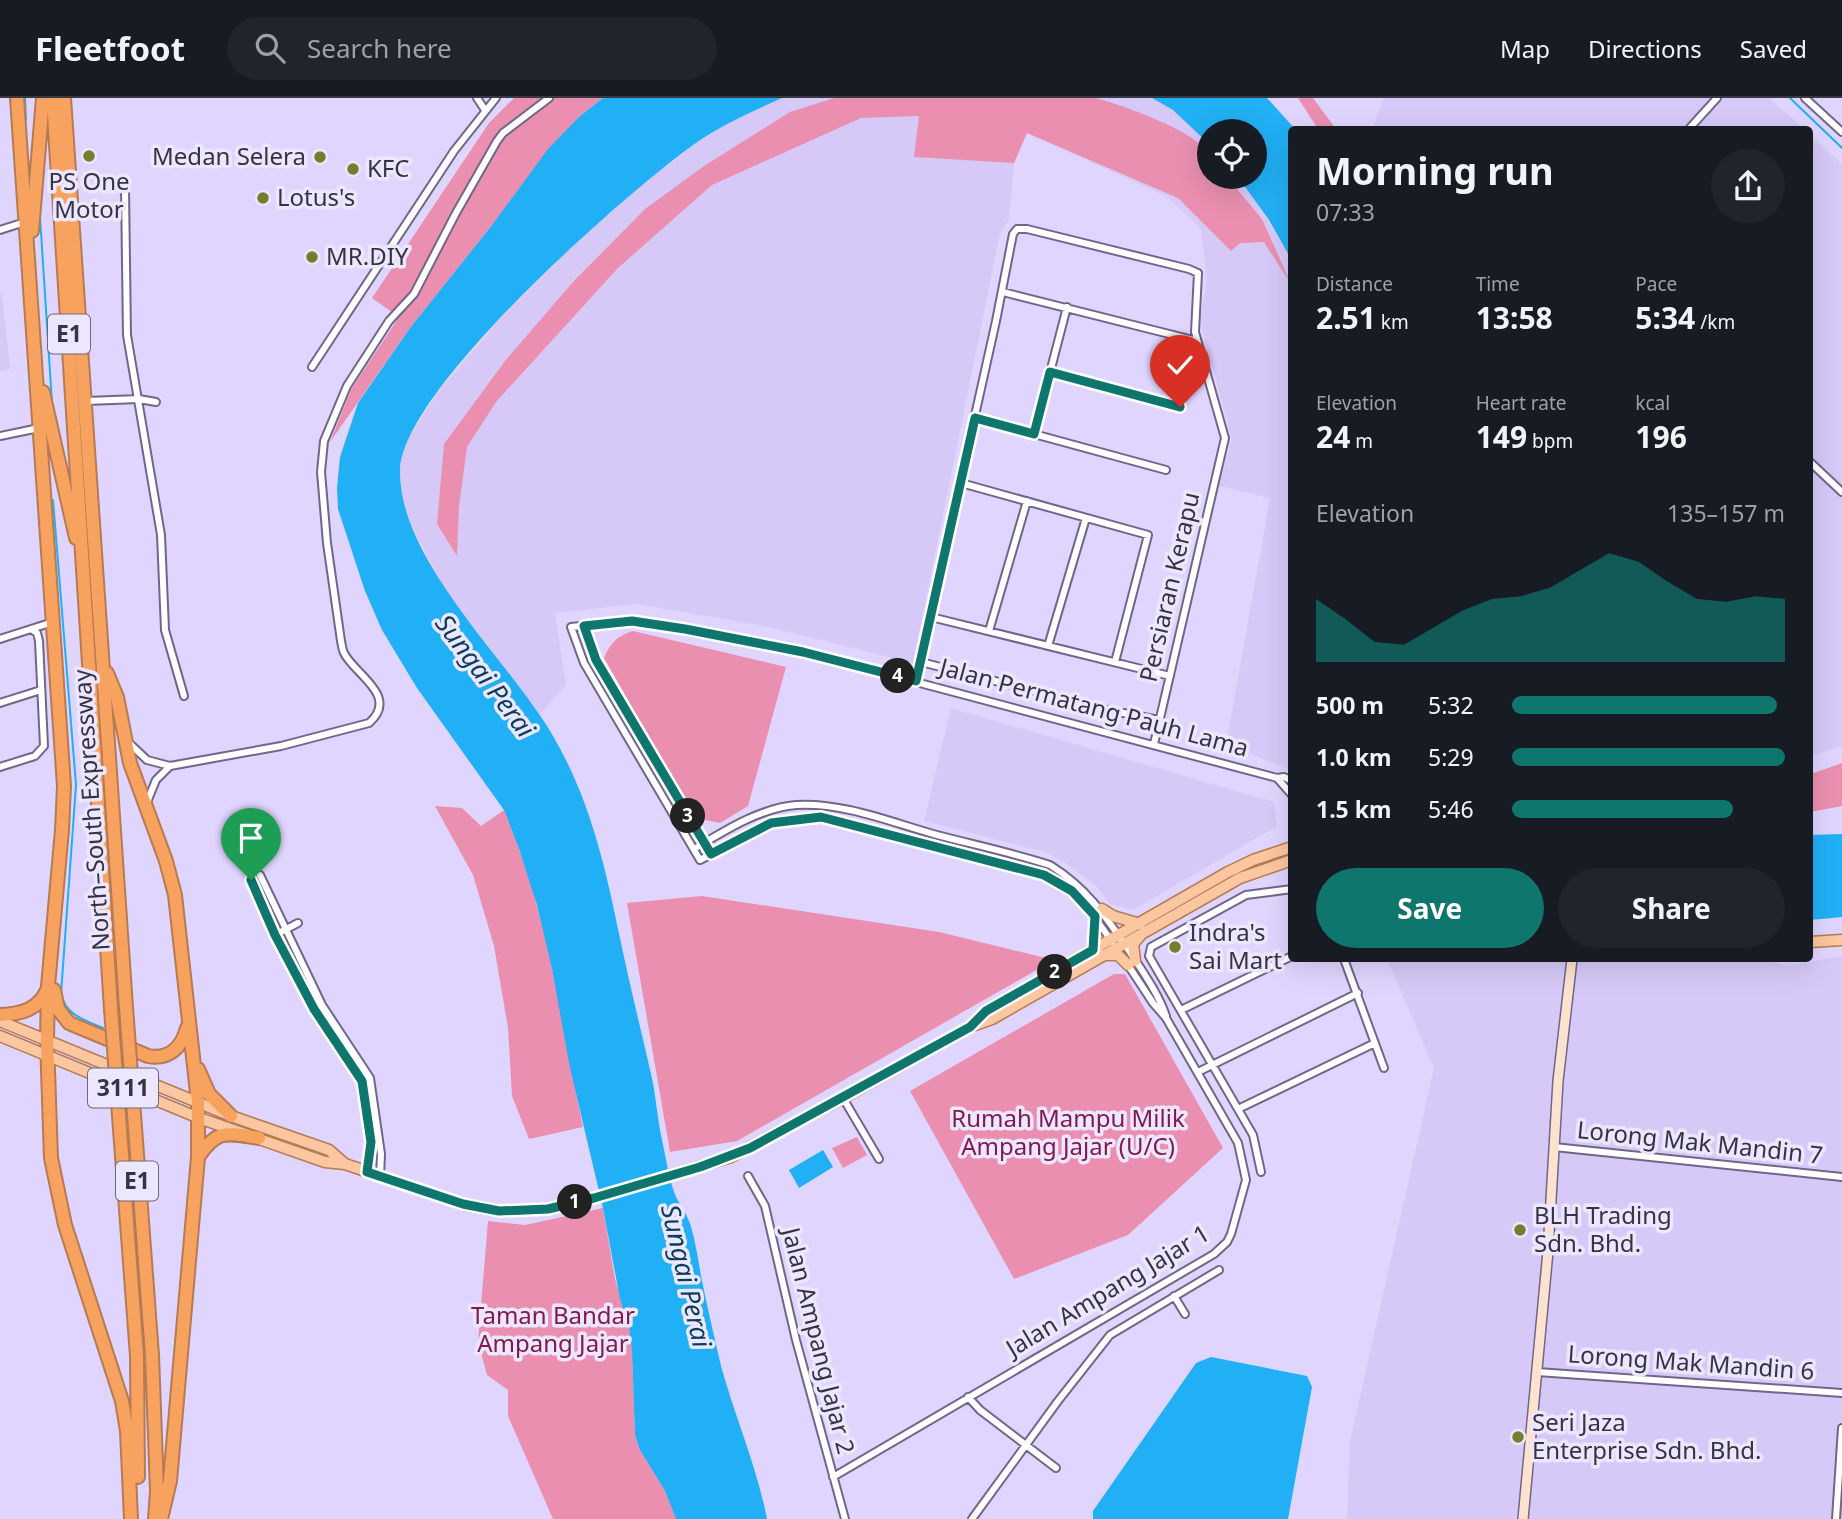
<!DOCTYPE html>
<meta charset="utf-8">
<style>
body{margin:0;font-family:"Noto Sans",sans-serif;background:#20242c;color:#f1f3f6;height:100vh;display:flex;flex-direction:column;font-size:26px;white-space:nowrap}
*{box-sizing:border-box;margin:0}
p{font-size:23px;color:#9ea1a6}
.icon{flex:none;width:38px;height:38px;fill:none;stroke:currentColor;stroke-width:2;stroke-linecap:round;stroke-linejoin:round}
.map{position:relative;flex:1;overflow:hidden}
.details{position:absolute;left:1288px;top:28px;width:525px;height:836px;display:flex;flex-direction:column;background:#171b24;border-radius:7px;box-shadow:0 7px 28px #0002}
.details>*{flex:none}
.tools{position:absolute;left:1197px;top:21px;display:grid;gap:14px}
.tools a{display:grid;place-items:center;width:70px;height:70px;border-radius:50%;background:#171b24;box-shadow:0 7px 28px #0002;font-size:35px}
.pin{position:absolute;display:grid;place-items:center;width:60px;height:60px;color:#fff;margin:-72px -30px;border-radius:50% 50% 50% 0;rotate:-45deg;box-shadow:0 0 7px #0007}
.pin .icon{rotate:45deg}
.km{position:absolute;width:35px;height:35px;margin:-18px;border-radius:50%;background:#222;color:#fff;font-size:19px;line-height:35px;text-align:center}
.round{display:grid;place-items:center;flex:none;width:74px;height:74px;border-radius:37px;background:#20242c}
.headline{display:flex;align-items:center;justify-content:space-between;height:119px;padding:0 28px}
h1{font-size:38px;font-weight:700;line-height:52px}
.stats{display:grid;grid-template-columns:repeat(3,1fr);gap:10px;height:119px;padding:7px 28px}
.stats div{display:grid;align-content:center}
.stats b{font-size:30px;font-weight:700}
.stats small{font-size:19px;font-weight:400}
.stats p{font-size:19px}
.chart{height:196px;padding:14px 28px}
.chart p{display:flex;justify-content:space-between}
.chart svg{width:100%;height:126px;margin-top:7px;fill:#0f766e;opacity:.7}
.action{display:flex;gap:14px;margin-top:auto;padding:14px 28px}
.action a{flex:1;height:80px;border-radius:42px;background:#0f766e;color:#fff;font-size:28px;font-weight:700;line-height:80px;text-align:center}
.action a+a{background:#20242c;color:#f1f3f6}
ul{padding:0 28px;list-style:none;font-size:23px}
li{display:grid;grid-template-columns:112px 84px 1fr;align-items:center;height:52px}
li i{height:18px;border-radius:9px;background:#0f766e}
header{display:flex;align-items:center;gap:42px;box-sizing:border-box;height:98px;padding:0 35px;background:#171b24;border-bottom:2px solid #363941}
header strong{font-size:33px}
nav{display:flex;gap:38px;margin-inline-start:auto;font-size:24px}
.search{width:490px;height:63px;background:#20242c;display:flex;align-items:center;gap:18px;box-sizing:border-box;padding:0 24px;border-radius:38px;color:#9ea1a6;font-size:26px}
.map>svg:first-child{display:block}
.built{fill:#d6c9f8}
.green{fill:#ea8fb0}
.water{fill:#21b0f5}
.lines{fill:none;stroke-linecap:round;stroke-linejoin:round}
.stream{stroke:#21b0f5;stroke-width:2}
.street-casing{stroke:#70668a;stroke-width:10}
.secondary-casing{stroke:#70668a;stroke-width:12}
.primary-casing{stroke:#b57b56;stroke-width:13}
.highway-casing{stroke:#b57b56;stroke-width:16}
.street{stroke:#fff;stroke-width:6}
.secondary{stroke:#fde3cf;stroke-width:9}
.primary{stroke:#fbc7a0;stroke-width:10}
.highway{stroke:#f8a260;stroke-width:12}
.highway-bridge-casing{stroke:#b57b56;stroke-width:16;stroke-linecap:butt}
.highway-bridge{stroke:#f8a260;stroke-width:12}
.route-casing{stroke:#fff;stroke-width:14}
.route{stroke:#0f766e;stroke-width:9}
.poi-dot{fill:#737f2c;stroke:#ece6fe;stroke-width:2.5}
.labels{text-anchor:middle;stroke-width:7;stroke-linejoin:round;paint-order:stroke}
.shield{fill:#ece6fe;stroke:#6e697b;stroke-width:2}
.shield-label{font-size:23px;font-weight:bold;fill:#383343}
.poi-label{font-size:24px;fill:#383343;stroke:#ece6fe;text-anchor:start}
.street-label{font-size:24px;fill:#383343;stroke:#ece6fe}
.park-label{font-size:24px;fill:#821a4b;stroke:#ece6fe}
.water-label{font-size:26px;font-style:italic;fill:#073f5a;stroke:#ece6fe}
</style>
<header>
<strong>Fleetfoot</strong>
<div class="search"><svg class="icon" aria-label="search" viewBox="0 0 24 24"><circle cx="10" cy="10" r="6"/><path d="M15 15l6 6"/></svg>Search here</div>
<nav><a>Map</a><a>Directions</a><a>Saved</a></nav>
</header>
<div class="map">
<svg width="1842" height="1421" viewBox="0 0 1842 1421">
<rect width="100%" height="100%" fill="#e0d5fe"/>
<path class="built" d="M782,0H1152L1173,12L1209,46V79H1238L1250,94L1291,161V672L1226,647L1270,400L1219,388L1232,341L1200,223L1207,181L1201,131L1168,99L1027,35L1014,65L1009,121L1000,136L913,565L764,528L636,506L555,515L566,587L540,616L443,488L413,430L402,401L400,370L405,346L438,294L501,220L571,150L638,90L695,46L734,22Z
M1384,0H1769L1804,31L1372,32Z
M1810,37L1842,66V648L1810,658Z
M0,196H2L10,271L0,273Z
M951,610L1274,704L1277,728L1133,812L1110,806L1096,788L1066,765L1045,754L924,723Z
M1842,858V1421H1347L1350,1343L1434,970L1387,861H1762L1787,868Z"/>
<path class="green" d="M514,0H603L580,18L548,52L492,127L410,230L330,344L352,290L399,219L372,200L489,25Z
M834,0H1096C1119,6 1200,34 1209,57C1211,62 1209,73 1209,79H1227L1262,121L1291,186L1264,144L1240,145L1231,153L1178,100L1027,35L1014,65L914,59L919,18L861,20L712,87L618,170L496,304L467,349L459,408L457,458L437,426L444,346L505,263L573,184L645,111L704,68L790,14Z
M1298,0H1313L1336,31H1318Z
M633,533L786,569L748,708L720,725L696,720L604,560C610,545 617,538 633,533Z
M1842,665V708L1810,714V674L1814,675Z
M435,708L462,710L481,728L504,712C516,744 529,776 537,808C557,881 567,956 583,1029L529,1041L512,998L508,930L494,848L473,777Z
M702,798L939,834L1054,862L737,1043L670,1054L627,805Z
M1114,876H1125L1223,1050L1128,1137L1014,1181L910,993Z
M857,1039L867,1057L843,1070L832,1050Z
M603,1110L615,1181L629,1229L632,1254L635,1337L640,1352L665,1393L676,1421H553L508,1318V1292L487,1277L478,1244L488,1123L525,1127Z"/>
<path class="water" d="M603,0H782C751,14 721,27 693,47C625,96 401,292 400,373C399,463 509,562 553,638C591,703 606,772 621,845C630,888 641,932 651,976C656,997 657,1020 662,1042C666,1060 669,1082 676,1099C681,1109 688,1117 691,1129C696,1145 698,1162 701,1178C707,1208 714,1238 721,1268C735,1319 757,1369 767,1421H676L665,1393L640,1352L635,1337L632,1254L629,1229L620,1201L603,1110L570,970L552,871L537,807L519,751L504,712L417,590L382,532L365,493L338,411L337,390L340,359L358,305L410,230L492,127L548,51L580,18Z
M1152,0H1267L1295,31L1292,32L1291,161L1269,122L1238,79H1255V33H1209V46L1173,12Z
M1842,736V819L1810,822V737Z
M823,1052L833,1069L799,1090L789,1072Z
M1211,1259L1307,1278L1312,1289L1288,1421H1093V1413L1196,1265Z"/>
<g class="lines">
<path class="stream" d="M25,0L26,22
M1790,0L1842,50
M40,119L52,305
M53,402L76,687L61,896C66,918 85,922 103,930"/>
<defs>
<path id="street" d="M477,0L485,12
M1805,0L1842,34
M1688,32L1717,0
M125,90L127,237L161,437L165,532L184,598
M0,132L25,124
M1003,194L1197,243
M312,269L454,53L496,0
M1050,274L1180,309
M86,303L139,301L156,304
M975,320L1166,372
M1034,336L1067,209
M0,338L39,330
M1810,364L1842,394
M961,385L1148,437L1115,564
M931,519L1170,578
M584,528L596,562L711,756
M989,533L1027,403
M0,541L53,524
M1048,548L1086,420
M921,564L1108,612L1159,622
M916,583L996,223L1013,136L1017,131H1027L1189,171L1198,175L1195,234L1225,340L1154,646
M0,605L41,592
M129,645L147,662L170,668L281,648L369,625C400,598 354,576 344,555C342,551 342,547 341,543L327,445L321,374L324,343L347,288L389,223L414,196L456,115L497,43L503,35L549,0
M0,669L35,658L44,648L39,543L37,535L31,531
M1277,680L1292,697
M147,704L156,682L170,668
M694,751C724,733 760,710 796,707C843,704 893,725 937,737C975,747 1013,755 1050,767C1090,792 1108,822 1134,860C1146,879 1159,897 1166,918
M260,777L322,907L370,980L381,1056L380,1078
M251,782L275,837L314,911L362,983L371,1044L367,1074
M275,837L298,825
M1112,844C1091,813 1077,794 1044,777L821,719L771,725L700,762L584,565L571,529L632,523L803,554L1277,680L1284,679L1292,683
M1344,861L1384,970
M1181,912L1292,858
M1198,974L1358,895
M843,1000L879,1061
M1238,1011L1375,945
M1554,1049L1842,1079
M1261,1074L1253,1037L1149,858L1151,849L1246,797L1292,791
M748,1078L765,1108L796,1242L845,1421
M1174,1198L1185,1216
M1537,1274L1842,1295
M968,1299L980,1312L1056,1370
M833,1379L1214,1156L1227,1144L1231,1136L1246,1082L1238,1045L1166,920L1153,905L1126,864
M972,1421L1058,1303L1110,1237L1219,1172
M1836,1421L1842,1330"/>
<path id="secondary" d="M1523,1421L1548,1153L1558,983L1572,861"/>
<path id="primary" d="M1102,811L1113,818L1140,826
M1810,844L1842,842
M1093,852L1095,818
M1103,857H1118L1128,867
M1135,863L1133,846L1140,838
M0,923L231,1018L329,1052L345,1066
M973,926L986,913L1228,774L1253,762L1292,749
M0,938L199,1020L325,1064L345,1066L462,1106L499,1113L548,1111L594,1100L731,1059L843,1000L970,929L992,921L1240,780L1292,762"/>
<path id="highway" d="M17,0L64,688L62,732L48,888L47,942L51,1060L65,1127L122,1303L127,1333L131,1421
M53,0L111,911
M64,0L126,909
M32,133L43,0
M43,294L76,440
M107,575L117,599L130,665L166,763L175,797L198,1004V1059L170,1383L161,1421
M54,892L58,911L69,925L148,958C169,962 182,949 187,930
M0,917C21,916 39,912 48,890
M198,971L209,996L231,1018
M198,1059C218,1030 227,1035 259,1040
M152,1257L157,1393L155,1421
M137,1258L138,1379"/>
</defs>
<use href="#street" class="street-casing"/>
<use href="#secondary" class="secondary-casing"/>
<use href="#primary" class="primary-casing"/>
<use href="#highway" class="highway-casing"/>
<use href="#street" class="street"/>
<use href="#secondary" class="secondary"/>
<use href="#primary" class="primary"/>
<use href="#highway" class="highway"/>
<defs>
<path id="highway-bridge" d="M126,909L152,1257
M111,911L137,1258"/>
</defs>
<use href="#highway-bridge" class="highway-bridge-casing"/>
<use href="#highway-bridge" class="highway-bridge"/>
</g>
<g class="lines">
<defs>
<path id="route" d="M251,782L275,837L314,911L362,983L371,1044L367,1074L463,1106L499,1113L548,1111L594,1100L700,1069L750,1050L970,929L986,913L1093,852L1095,818L1072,793L1044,777L821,719L771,725L711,756L596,562L584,528L632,523L685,531L803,554L916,583L975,320L1034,336L1050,274L1180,309"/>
</defs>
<use href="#route" class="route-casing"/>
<use href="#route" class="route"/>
</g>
<g class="poi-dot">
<circle cx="89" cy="58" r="7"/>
<circle cx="320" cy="59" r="7"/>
<circle cx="353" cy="71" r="7"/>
<circle cx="263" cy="100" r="7"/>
<circle cx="312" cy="159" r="7"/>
<circle cx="1175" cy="849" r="7"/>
<circle cx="1520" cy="1132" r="7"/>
<circle cx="1518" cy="1339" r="7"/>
</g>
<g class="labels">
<g class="shield">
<rect x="48" y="216.5" width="42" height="39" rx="5"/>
<rect x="88" y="970.5" width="70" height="39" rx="5"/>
<rect x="116" y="1063.5" width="42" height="39" rx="5"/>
</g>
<g class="shield-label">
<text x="69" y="244">E1</text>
<text x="123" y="998">3111</text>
<text x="137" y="1091">E1</text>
</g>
<g class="poi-label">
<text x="306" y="67" text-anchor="end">Medan Selera</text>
<text x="367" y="79">KFC</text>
<text x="89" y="92" text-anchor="middle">PS One<tspan x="89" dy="28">Motor</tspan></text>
<text x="277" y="108">Lotus's</text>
<text x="326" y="167">MR.DIY</text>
<text x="1189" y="843">Indra's<tspan x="1189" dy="28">Sai Mart</tspan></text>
<text x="1534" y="1126">BLH Trading<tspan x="1534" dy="28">Sdn. Bhd.</tspan></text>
<text x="1532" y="1333">Seri Jaza<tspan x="1532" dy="28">Enterprise Sdn. Bhd.</tspan></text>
</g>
<g class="street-label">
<text transform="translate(1170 489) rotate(-77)" y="8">Persiaran Kerapu</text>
<text transform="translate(1094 610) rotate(15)" y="8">Jalan Permatang Pauh Lama</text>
<text transform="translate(92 712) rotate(-94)" y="8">North–South Expressway</text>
<text transform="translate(1700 1045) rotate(6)" y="8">Lorong Mak Mandin 7</text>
<text transform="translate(1108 1193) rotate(-31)" y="8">Jalan Ampang Jajar 1</text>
<text transform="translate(818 1243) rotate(76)" y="8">Jalan Ampang Jajar 2</text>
<text transform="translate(1691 1265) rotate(4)" y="8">Lorong Mak Mandin 6</text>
</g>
<g class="park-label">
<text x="1068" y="1029">Rumah Mampu Milik<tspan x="1068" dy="28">Ampang Jajar (U/C)</tspan></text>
<text x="553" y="1226">Taman Bandar<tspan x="553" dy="28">Ampang Jajar</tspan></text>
</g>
<g class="water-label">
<text transform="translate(485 578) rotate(53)" y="9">Sungai Perai</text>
<text transform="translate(686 1178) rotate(77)" y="9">Sungai Perai</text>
</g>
</g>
</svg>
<div class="tools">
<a><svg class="icon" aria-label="locate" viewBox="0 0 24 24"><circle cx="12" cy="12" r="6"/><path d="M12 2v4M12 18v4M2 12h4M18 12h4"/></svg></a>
</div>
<div class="pin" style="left:251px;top:782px;background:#1e9e55"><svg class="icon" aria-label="arrive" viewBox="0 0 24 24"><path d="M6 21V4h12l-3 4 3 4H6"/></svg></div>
<div class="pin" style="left:1180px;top:309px;background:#d93025"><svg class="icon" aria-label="check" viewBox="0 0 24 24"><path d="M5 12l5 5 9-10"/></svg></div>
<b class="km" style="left:575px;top:1104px">1</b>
<b class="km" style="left:1055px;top:874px">2</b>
<b class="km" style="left:688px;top:718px">3</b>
<b class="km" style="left:898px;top:578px">4</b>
<section class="details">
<div class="headline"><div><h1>Morning run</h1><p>07:33</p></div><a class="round"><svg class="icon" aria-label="share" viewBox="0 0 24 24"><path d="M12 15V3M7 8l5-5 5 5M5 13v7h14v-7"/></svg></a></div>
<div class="stats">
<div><p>Distance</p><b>2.51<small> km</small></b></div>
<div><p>Time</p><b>13:58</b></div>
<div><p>Pace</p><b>5:34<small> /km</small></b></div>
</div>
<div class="stats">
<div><p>Elevation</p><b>24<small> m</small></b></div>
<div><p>Heart rate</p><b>149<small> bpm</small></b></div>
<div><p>kcal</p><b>196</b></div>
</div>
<div class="chart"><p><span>Elevation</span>135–157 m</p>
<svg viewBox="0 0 160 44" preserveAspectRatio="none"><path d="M0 44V22L10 29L20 37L30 38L40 32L50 26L60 22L70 21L80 18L90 12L100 6L110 9L120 16L130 22L140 23L150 21L160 22V44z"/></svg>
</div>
<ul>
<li><b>500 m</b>5:32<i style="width:97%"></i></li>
<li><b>1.0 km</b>5:29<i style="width:100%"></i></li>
<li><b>1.5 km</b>5:46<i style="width:81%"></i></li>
</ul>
<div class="action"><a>Save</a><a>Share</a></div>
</section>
</div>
